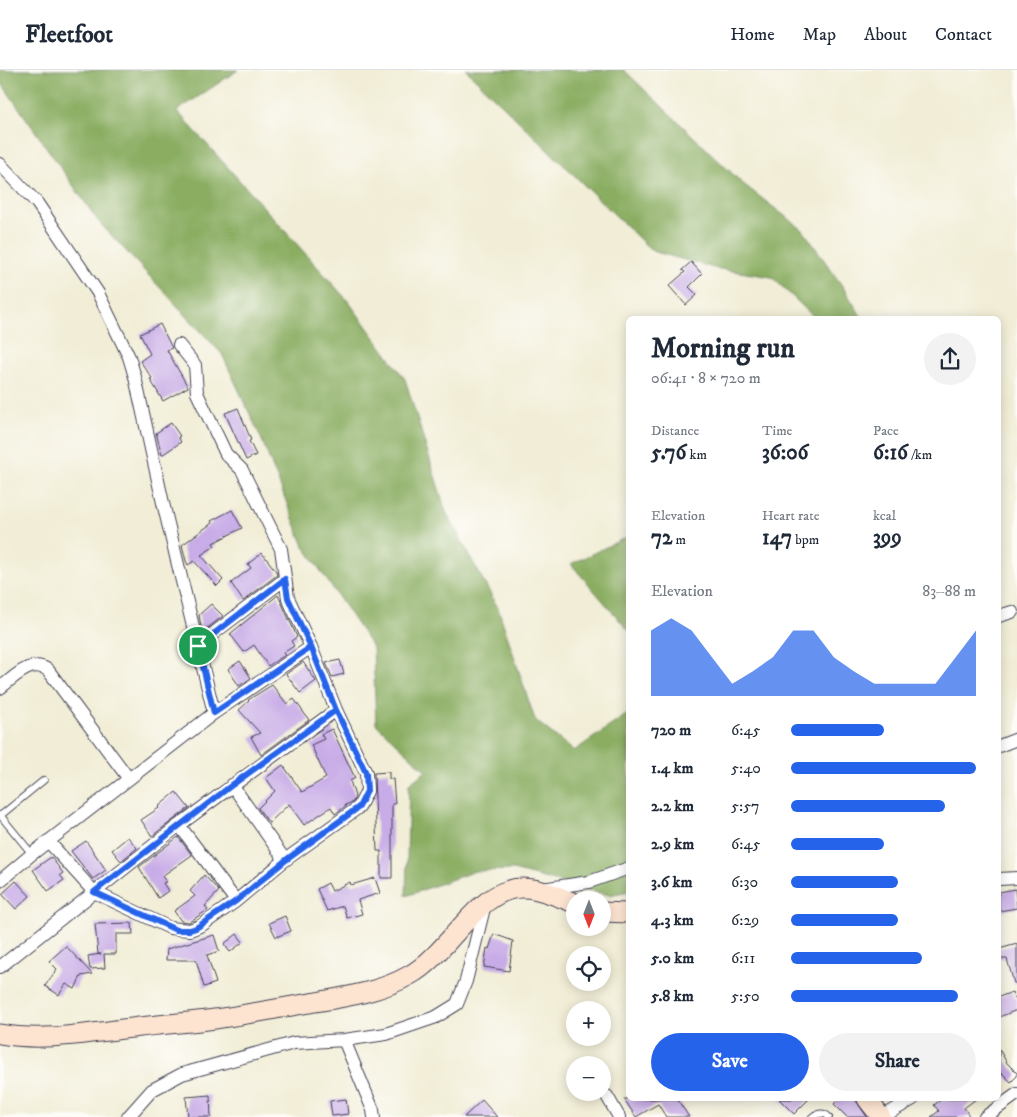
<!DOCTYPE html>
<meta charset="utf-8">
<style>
body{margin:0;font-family:"IM FELL DW Pica",serif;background:#f2f2f3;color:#1f2937;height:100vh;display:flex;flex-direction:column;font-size:19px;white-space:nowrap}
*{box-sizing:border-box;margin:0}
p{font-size:16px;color:#747a83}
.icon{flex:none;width:28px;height:28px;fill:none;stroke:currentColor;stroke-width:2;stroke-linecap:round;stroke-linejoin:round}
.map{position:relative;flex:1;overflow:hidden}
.drawer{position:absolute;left:626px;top:246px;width:375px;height:785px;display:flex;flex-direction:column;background:#fff;border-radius:8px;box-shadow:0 2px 12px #0003}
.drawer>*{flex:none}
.needle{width:32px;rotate:180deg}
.buttons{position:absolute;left:566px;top:821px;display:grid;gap:10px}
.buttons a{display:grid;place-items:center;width:45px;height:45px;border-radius:50%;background:#fff;box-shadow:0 2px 12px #0003;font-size:25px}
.pin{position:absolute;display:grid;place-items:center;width:42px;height:42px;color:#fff;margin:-21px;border:2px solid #fff;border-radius:50%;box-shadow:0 1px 5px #0007}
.round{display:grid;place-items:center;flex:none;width:52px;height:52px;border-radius:26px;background:#f2f2f3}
.head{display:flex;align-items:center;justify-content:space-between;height:85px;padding:0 25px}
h1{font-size:28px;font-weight:700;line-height:38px}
.metrics{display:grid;grid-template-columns:repeat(3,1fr);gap:8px;height:85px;padding:5px 25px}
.metrics div{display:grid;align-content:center}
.metrics b{font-size:21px;font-weight:700}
.metrics small{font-size:14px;font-weight:400}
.metrics p{font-size:14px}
.chart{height:140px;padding:10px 25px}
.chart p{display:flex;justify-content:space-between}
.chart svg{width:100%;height:90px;margin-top:5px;fill:#2563eb;opacity:.7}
.button{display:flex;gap:10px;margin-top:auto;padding:10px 25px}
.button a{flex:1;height:58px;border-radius:30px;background:#2563eb;color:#fff;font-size:20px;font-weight:700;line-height:58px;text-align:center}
.button a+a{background:#f2f2f3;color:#1f2937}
ul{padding:0 25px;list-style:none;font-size:16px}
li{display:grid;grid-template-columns:80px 60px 1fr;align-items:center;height:38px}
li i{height:12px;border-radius:6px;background:#2563eb}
header{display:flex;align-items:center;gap:30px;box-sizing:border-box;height:70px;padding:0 25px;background:#fff;border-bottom:1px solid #e0e1e3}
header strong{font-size:24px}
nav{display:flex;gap:28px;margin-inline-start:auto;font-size:18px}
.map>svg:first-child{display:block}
.forest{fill:#8aad62;stroke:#56684e}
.building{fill:#c8ace7}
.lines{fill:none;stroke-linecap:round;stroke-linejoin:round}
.service-casing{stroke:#414052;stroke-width:8}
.minor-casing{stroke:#414052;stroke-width:14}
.secondary-casing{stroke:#414052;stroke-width:21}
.service{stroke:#fff;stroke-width:6}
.minor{stroke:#fff;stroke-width:12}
.secondary{stroke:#fde4d1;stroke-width:19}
.route-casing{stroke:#fff;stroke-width:10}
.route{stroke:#2563eb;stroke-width:6}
</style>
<header>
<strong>Fleetfoot</strong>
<nav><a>Home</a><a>Map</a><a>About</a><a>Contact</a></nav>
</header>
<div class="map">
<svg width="1017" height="1047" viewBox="0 0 1017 1047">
<rect width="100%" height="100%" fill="#fdfcf7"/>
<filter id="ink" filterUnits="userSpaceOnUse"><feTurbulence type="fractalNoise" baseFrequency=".02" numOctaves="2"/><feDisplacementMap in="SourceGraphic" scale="10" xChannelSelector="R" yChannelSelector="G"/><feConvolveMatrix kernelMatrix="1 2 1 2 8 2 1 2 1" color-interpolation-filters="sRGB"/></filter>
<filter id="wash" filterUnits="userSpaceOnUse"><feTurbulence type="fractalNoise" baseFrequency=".0096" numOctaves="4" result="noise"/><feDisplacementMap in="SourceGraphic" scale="20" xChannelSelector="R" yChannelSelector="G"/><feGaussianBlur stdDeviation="1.12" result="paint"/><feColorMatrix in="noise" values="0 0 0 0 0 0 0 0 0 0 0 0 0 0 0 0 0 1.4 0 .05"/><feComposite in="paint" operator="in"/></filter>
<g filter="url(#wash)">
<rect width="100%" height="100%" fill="#f1edd6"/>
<path class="forest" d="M0,0H238L177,41L348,231L405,309L446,442L498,538L535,650L574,681L629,643V821L609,825L513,800L475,801L406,826L409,714L426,701L376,654L373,578L304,476L261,368L222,284L98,151L0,11Z
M466,0H624L742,113L803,160L843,217L863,249H816L772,207L714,198L652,181Z
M629,466V561L571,494Z"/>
<g id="blocks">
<path class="building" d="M691,192L702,204L689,217L697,225L686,235L669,216L685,202L682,200Z
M160,254L172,278L167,280L188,317L163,331L150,309L152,308L140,291L150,284L140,264Z
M238,338L251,370L249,371L256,385L246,390L225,343Z
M171,353L180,366L178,367L181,372L162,385L156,363Z
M232,440L242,458L213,473L215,476L201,485L223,510L217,516L194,491L188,495L186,491L182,475L212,453L211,451Z
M262,483L276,501L277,505L243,531L231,513L251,498L248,494Z
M278,525L297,567L291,571L294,576L283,583L285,585L268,596L254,575L244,582L230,564Z
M211,534L223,546L205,560L201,556L199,545Z
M340,590L344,604L332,607L326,593Z
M240,591L251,608L239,616L228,599Z
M303,592L316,611L300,623L286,604Z
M272,615L287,634L294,629L309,650L261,685L251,667L260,663L239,640L249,631L248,630Z
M332,659L355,708L350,711L355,726L353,732L345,735L346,736L335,744L331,737L304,755L289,734L269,753L258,738L275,721L266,708L283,695L302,722L326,708L311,675L324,669L321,664Z
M389,702V709H393L395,734H392V808H381V781H377L374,703Z
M176,722L189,738L152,766L141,750L159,738L158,737Z
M128,767L137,778L121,791L112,780Z
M178,767L192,785L162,806L166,812L163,813L168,821L158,828L139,797Z
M86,771L106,800L93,809L71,781Z
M51,787L63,803L60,805L64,810L48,821L33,800Z
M204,805L219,821L205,836L208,840L189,852L181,851L174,841L195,826L190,821Z
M375,808L380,823L358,830L362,844L347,848L343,836L327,841L317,819L328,813L332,821L350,812L351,815Z
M16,811L30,826L16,839L2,824Z
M1015,819L1017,838L999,841V822Z
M285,846L291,861L276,867L269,853Z
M132,853L133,864H116V884H104L105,898L90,899L88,886L101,884H98L95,854Z
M237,864L243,872L230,882L224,874Z
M494,864L513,871L509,901L484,897L487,878L489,879Z
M214,865L219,881L207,885L216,913L204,917L196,890H166L167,879Z
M1017,874V913H1014L1007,889H999V879Z
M66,876L92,904L81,906L75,919L66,914L59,925L45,916L57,899L49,891Z
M1012,922L1015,929L1017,928V940L999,947V927Z
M999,979L1007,993L1017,1003V1006L1011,1012L999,1000Z
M210,1025L211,1047H188L186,1027Z
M346,1029L348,1044L332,1046L330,1031Z
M624,1029H677L689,1047H666L658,1034L636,1047Z
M779,1029H809L794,1044Z
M839,1029H855L867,1047H847L834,1034Z
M942,1029H976L964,1038L970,1047H931L939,1041L934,1035Z
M482,1030L497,1047H464Z"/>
</g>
</g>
<g filter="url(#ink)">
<use href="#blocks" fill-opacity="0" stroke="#414052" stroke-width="1"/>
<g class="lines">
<defs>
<path id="service" d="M0,745L32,784
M0,746L44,710
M812,1047C818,1043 824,1042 829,1047"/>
<path id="minor" d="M0,94L37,133L98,223L129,287L135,307L163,433L214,643
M999,546L1012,542
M198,575L285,509
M0,618C14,608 30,588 48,600L129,709
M999,676L1017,669
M232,715L285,790
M179,755L236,831
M48,771L94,822L170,858L190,860L202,855L236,831L285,790L359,737L367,721L366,703L336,640L311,577L288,528L281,479L242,400L226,384L197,323L195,295L179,275
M999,809L1017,808
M0,811L32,784L214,643L311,577
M542,819L589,812L629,798
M0,897L179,755L336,640
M344,970L373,1040L374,1047
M607,1026L619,1047
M128,1047L152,1020L182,1004L294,973L344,970L386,964L436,947L457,934L466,911L485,834
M882,1047L913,1029
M985,1047L1017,1024"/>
<path id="secondary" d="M602,842L629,843
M0,964C44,972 87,963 132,958C159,954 187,953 215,949C244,945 274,939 304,934C339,928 379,923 410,905C446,885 471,831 509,820C531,813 555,826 575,833
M867,1029L881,1047"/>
</defs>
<use href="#service" class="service-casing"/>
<use href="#minor" class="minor-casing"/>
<use href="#secondary" class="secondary-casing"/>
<use href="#service" class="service"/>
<use href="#minor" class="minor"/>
<use href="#secondary" class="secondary"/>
</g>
</g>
<g class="lines" filter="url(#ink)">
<defs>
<path id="route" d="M198,576L285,509L288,528L311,577L336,640L366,703L367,721L359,737L286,790L236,831L196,858L190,860H176L94,822L232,715L336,640L311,577L214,643L198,576"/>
</defs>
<use href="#route" class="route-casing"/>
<use href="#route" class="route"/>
</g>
</svg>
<div class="buttons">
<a><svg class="needle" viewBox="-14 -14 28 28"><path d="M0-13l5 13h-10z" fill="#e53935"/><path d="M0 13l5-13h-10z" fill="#747a83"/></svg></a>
<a><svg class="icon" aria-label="locate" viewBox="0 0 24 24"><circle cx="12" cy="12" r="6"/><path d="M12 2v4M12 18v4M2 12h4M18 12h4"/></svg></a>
<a>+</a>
<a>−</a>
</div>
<div class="pin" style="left:198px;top:576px;background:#1e9e55"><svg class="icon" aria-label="arrive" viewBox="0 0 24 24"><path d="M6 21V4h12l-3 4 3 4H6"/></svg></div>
<section class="drawer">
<div class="head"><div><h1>Morning run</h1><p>06:41 · 8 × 720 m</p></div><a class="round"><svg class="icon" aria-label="share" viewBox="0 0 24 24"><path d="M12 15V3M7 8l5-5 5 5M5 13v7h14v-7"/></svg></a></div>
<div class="metrics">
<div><p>Distance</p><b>5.76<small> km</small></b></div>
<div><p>Time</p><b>36:06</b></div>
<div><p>Pace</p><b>6:16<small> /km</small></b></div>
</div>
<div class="metrics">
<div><p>Elevation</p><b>72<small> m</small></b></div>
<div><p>Heart rate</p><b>147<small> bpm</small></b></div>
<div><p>kcal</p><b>399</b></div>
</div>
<div class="chart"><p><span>Elevation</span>83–88 m</p>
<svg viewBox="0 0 160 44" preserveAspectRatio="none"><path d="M0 44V12L10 6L20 12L30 25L40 38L50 32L60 25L70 12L80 12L90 25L100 32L110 38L120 38L130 38L140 38L150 25L160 12V44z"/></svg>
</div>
<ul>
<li><b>720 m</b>6:45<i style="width:50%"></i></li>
<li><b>1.4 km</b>5:40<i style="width:100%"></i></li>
<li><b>2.2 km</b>5:57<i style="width:83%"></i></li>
<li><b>2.9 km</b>6:45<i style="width:50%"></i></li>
<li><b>3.6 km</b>6:30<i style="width:58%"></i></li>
<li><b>4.3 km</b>6:29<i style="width:58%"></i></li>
<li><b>5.0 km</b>6:11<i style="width:71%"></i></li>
<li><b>5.8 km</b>5:50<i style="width:90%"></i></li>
</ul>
<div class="button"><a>Save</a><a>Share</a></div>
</section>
</div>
